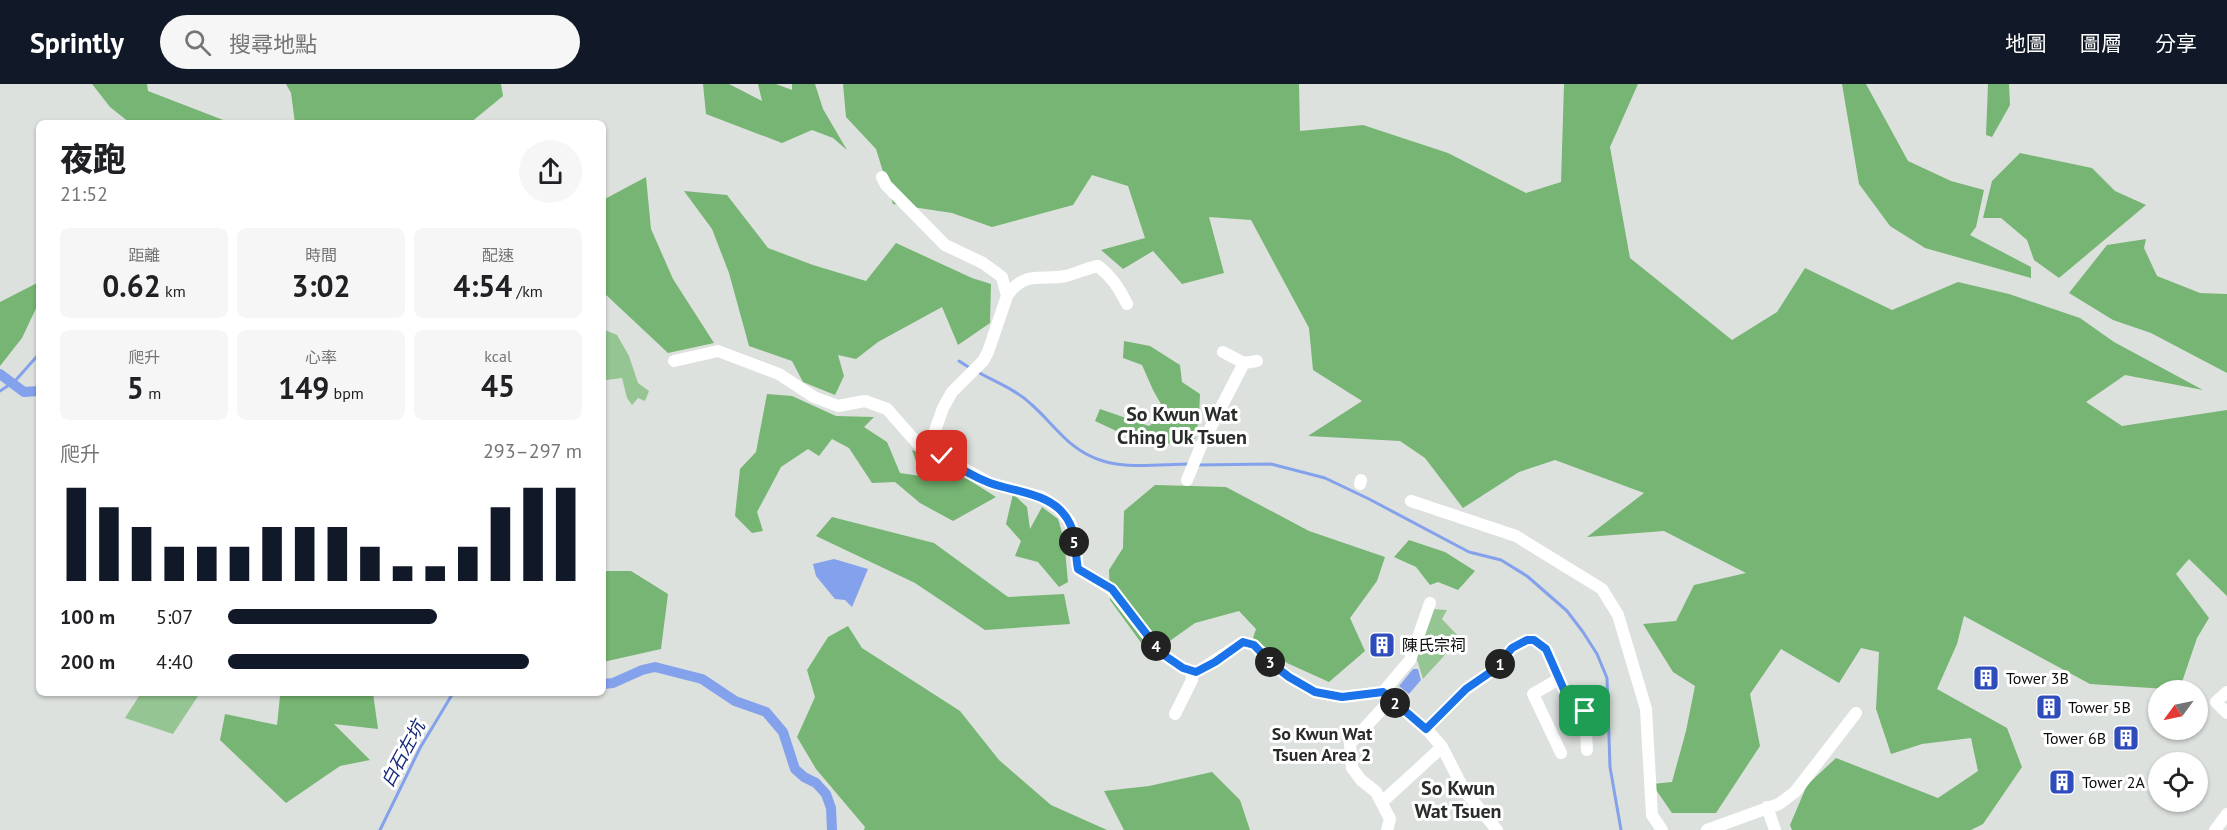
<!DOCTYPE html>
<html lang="zh-TW">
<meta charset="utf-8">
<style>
body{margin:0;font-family:"PT Sans","Noto Sans TC",sans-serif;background:#f6f6f6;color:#202124;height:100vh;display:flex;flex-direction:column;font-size:22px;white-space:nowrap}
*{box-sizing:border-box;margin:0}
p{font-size:20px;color:#757577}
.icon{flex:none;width:33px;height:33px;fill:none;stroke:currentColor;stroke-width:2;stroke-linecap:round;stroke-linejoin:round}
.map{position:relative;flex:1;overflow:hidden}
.panel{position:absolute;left:36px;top:36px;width:570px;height:576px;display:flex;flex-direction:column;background:#fff;border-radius:9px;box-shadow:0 2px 4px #0004}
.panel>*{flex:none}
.needle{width:39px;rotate:237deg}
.buttons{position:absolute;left:2148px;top:596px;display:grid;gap:12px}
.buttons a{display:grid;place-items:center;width:60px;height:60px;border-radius:50%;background:#fff;box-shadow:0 2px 4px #0004;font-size:30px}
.pin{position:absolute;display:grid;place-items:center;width:51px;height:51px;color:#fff;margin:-26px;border-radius:12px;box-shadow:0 3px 9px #0006}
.km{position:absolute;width:30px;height:30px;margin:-15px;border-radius:50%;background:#222;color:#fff;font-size:16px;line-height:30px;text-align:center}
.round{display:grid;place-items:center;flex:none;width:63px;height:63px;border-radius:32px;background:#f6f6f6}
.overview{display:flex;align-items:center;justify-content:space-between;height:102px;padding:0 24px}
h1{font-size:33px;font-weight:800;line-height:45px}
.stats{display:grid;grid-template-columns:repeat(3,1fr);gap:9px;height:102px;padding:6px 24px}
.stats div{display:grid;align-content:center;border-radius:9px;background:#f6f6f6;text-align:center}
.stats b{font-size:30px;font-weight:800}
.stats small{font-size:16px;font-weight:400}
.stats p{font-size:16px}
.chart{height:168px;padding:12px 24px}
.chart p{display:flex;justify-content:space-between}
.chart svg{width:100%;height:108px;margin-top:6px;stroke:#111827;stroke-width:6}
ul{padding:0 24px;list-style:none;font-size:20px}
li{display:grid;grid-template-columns:96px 72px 1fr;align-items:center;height:45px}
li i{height:15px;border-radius:8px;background:#111827}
header{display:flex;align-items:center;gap:36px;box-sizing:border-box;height:84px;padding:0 30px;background:#111827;color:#fff}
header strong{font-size:28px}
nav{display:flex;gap:33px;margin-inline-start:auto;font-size:21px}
.search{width:420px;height:54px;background:#f6f6f6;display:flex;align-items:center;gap:15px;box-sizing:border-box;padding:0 21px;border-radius:33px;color:#757577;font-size:22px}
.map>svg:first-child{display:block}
.green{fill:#95c592}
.forest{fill:#76b573}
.water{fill:#84a1ec}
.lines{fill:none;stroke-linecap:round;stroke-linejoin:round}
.stream{stroke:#84a1ec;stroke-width:3}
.canal{stroke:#84a1ec;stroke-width:10}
.minor{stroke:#fff;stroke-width:12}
.route-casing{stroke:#fff;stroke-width:12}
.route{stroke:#1a73e8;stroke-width:8}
.labels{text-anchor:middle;stroke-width:6;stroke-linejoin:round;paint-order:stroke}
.poi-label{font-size:16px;fill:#0c0d0c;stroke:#fff;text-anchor:start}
.neighbourhood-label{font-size:18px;font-weight:bold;fill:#292c29;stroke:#fff}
.water-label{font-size:18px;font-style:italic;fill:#15277b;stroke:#fff}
.quarter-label{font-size:20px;font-weight:bold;fill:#292c29;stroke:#fff}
</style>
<header>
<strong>Sprintly</strong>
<div class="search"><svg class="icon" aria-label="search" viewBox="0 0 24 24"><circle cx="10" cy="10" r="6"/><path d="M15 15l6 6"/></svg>搜尋地點</div>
<nav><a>地圖</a><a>圖層</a><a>分享</a></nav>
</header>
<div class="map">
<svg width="2227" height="746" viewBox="0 0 2227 746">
<rect width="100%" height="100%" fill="#dde1dd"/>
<path class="green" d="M603,245L617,251L629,272L638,299L649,307L645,317L638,314L632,321L627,314L622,294L607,296L603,294Z
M1432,525L1447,526L1442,535L1458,552C1449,569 1436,580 1423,595L1416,572Z
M141,609H200L173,650L125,634Z"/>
<path class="forest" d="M92,0H147L148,7L231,39H130L110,23Z
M286,0H501L503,12L470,39H295L291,9Z
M703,0H729L762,17L758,0H776L792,6V0H815L823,25L847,66L833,54L812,46L782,59L706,30Z
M843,0H1299L1300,47L1363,41L1448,69L1526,109L1561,98L1564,0H1638L1610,63L1630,174L1732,256L1777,228L1805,184L1892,226L1958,198L2009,210L2080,234L2114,258L2203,306L2125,291L2086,318L2122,342L2227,326V512L2189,475L2176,490L2209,534L2197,554L2182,598L2166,605L2090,600L1964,532L1957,560L1937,605L2007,644L2022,683L1983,740L1971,746H1792L1790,741L1807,701L1836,674L1938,714L1978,687L1971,654L1922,660L1891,670L1876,625L1879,568L1861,564L1839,599L1781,565L1750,610L1760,662L1716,729H1672L1652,700L1672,698L1686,647L1695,602L1673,588L1643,540L1676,537L1694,501L1746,489L1664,447L1587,453L1644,409L1555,376L1519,388L1463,424L1425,374L1400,357L1308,352L1362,317L1313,286L1309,244L1251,136L1209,133L1224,189L1182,200L1153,167L1123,185L1101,166L1145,154L1128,102L1092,91L1073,121L992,143L952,129L893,120L876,65L846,33Z
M1842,0H1866L1908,77L1951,97L1984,106L1976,143L1970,151L2031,183V194L1925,164L1890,142L1859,100Z
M1988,0H2009L2010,21L1992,53L1986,51Z
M2020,69L2092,84L2115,107L2146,121L2059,194L2034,176L2027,156L2001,134H1983L1992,97Z
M646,93L651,145L673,195L714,259L668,269L603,208V116Z
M684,107L727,111L768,164L813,181L866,197L896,159L972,194L991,200L990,239L958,261L942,223L878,258L856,275L838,271L844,292L835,311L803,298L792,277L749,262L729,189L712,145Z
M2146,155L2144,164L2157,192L2200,209L2227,210V289L2151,249L2113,236L2069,209L2107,161Z
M39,198V218L22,254L0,282V218Z
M1124,257L1150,262L1180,281L1182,298L1200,310L1199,333L1195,355L1155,362L1127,352L1095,337L1100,325L1149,342L1166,329L1153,306L1142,281L1123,274Z
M767,310L792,312L836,332L874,333L864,343L887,358L900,389L921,392L912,366L936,375L996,413L953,437L920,419L895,398L872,399L849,364L832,355L819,372L808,365L781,383L757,428L763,447L752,449L735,432L740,385L756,368Z
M1155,401L1226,403L1309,447L1385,473L1377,497L1350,534L1365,567L1329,598L1287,579L1253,554L1256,545L1239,527L1195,539L1150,571L1110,516L1109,486L1123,464L1124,427Z
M1013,410L1027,423L1030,445L1042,423L1058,435L1064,455L1068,498L1059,503L1038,478L1015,472L1021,457L1006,440Z
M832,433L934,459L1008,513L1064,510L1070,540L985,546L915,499L816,452Z
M1409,456L1445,468L1475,487L1458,506L1438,498L1430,501L1416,483L1394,473Z
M603,487H631L668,510L661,565L603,578Z
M848,542L862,564L960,627L999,676L1051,721L1107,746H864L865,743L816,685L797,653L815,613L807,586L828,553Z
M278,609H373L378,645L334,640L370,676L340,682L286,719L220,656L225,630L277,641L280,612Z
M1212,688L1240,716L1250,746H1124L1104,707L1149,702Z"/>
<path class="water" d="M834,475L868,485L852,523L845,516L835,515L816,492L813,480Z
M1413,585H1418L1421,596L1409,610L1399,602Z"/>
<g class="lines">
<path class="stream" d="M959,277L970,284
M976,287C995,298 1015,305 1031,320C1056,342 1069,367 1103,377C1127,385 1164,380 1190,380
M0,307L15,297L39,270
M1197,381L1271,380L1325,394L1369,415L1469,468L1501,476L1527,492L1567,527L1583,548L1597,570L1607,594L1610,683L1621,746
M380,746L420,664L453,609"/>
<path class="canal" d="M0,290L24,308L39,307
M603,600L613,599L642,586L655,583L702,595L735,617L766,628L783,648L795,685L804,693L816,699L826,710L831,724L832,746"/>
<path class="minor" d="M882,93L886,101L945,161L983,179L1002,193L1007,212L988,268L983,277L952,308L943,324L932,355V367
M1007,212C1024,186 1041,197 1066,192C1077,189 1087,184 1098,182C1112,193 1119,204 1127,220
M1223,268L1244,279L1257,277
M674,277L718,267L779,290L814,313L838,322L865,317L887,325L917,359L990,399L1042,413L1058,424L1070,438L1074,449L1078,485L1111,505L1161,569L1183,584L1196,588L1200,586L1243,558L1254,561L1272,580L1289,593L1315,608L1342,613L1383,608L1410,576L1430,519
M1187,396L1201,362L1244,279
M1360,400L1361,396
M1411,417L1516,452L1602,505L1618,531L1646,625L1652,731L1662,746
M1559,595L1533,610L1561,669
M1383,608L1429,648L1442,663L1464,706L1497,746
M2227,608L2216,618L2227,629
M1175,630L1192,596L1191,587
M1426,645L1466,605L1495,585L1512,564L1527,556H1534L1546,565L1572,624L1577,628H1585L1587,666
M1382,718L1442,663
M1767,723L1775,746
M1387,746L1390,735L1376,708L1361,696L1352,684L1350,660L1391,615
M1707,746L1779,720L1795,708L1856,629
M2215,746L2227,730"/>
</g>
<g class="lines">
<defs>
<path id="route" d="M942,372C956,382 974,393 990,399C1018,409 1056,409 1070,440C1077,453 1075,471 1078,485L1112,505L1161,569L1183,584L1196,588L1215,578L1243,558L1254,561L1272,580L1289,593L1315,608L1342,613L1383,608L1426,645L1466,605L1495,585L1512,564L1527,556H1534L1546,565L1572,624L1576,628L1585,627"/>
</defs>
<use href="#route" class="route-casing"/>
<use href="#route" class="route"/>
</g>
<defs>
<symbol id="building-square" viewBox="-11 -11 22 22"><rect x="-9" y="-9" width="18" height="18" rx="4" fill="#2e4cbc" stroke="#fff"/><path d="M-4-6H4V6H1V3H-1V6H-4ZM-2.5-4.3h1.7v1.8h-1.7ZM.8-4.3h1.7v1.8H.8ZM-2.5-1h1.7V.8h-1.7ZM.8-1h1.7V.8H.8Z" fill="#fff"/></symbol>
</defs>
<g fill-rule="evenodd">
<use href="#building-square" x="1367" y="546" width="30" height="30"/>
<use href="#building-square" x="1971" y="579" width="30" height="30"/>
<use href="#building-square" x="2034" y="608" width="30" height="30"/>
<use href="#building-square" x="2111" y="639" width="30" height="30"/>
<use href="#building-square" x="2047" y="683" width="30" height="30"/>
</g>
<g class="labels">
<g class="poi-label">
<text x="1402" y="567">陳氏宗祠</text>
<text x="2006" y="600">Tower 3B</text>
<text x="2068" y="629">Tower 5B</text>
<text x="2106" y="660" text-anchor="end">Tower 6B</text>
<text x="2082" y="704">Tower 2A</text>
</g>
<g class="neighbourhood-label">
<text x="1322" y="656">So Kwun Wat<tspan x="1322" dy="21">Tsuen Area 2</tspan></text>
</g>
<g class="water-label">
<text transform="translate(403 670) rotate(-62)" y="6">白石左坑</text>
</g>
<g class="quarter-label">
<text x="1182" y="337">So Kwun Wat<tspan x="1182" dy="23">Ching Uk Tsuen</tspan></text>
<text x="1458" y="711">So Kwun<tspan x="1458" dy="23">Wat Tsuen</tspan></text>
</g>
</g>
</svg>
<div class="buttons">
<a><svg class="needle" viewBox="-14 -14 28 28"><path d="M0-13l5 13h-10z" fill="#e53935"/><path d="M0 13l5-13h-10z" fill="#757577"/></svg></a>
<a><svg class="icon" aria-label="locate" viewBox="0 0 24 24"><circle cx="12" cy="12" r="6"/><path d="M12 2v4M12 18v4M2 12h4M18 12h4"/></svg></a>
</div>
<div class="pin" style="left:1585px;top:627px;background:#1e9e55"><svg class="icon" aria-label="arrive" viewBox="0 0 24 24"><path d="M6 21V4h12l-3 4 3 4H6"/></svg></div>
<div class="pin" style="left:942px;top:372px;background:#d93025"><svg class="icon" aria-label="check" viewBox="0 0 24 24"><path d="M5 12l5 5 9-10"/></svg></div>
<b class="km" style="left:1500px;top:580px">1</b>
<b class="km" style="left:1395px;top:619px">2</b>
<b class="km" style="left:1270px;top:578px">3</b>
<b class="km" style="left:1156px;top:562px">4</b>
<b class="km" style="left:1074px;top:458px">5</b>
<section class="panel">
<div class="overview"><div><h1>夜跑</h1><p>21:52</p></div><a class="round"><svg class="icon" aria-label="share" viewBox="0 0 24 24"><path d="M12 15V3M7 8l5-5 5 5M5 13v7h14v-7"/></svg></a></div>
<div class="stats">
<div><p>距離</p><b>0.62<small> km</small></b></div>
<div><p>時間</p><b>3:02</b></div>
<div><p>配速</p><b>4:54<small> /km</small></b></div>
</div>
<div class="stats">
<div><p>爬升</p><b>5<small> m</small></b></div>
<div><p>心率</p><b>149<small> bpm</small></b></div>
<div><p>kcal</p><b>45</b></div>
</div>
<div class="chart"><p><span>爬升</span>293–297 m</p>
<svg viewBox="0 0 160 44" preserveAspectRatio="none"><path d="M5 44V6M15 44V14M25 44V22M35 44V30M45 44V30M55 44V30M65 44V22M75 44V22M85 44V22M95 44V30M105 44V38M115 44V38M125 44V30M135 44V14M145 44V6M155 44V6"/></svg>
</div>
<ul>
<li><b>100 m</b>5:07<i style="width:59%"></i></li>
<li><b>200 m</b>4:40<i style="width:85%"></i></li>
</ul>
</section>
</div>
